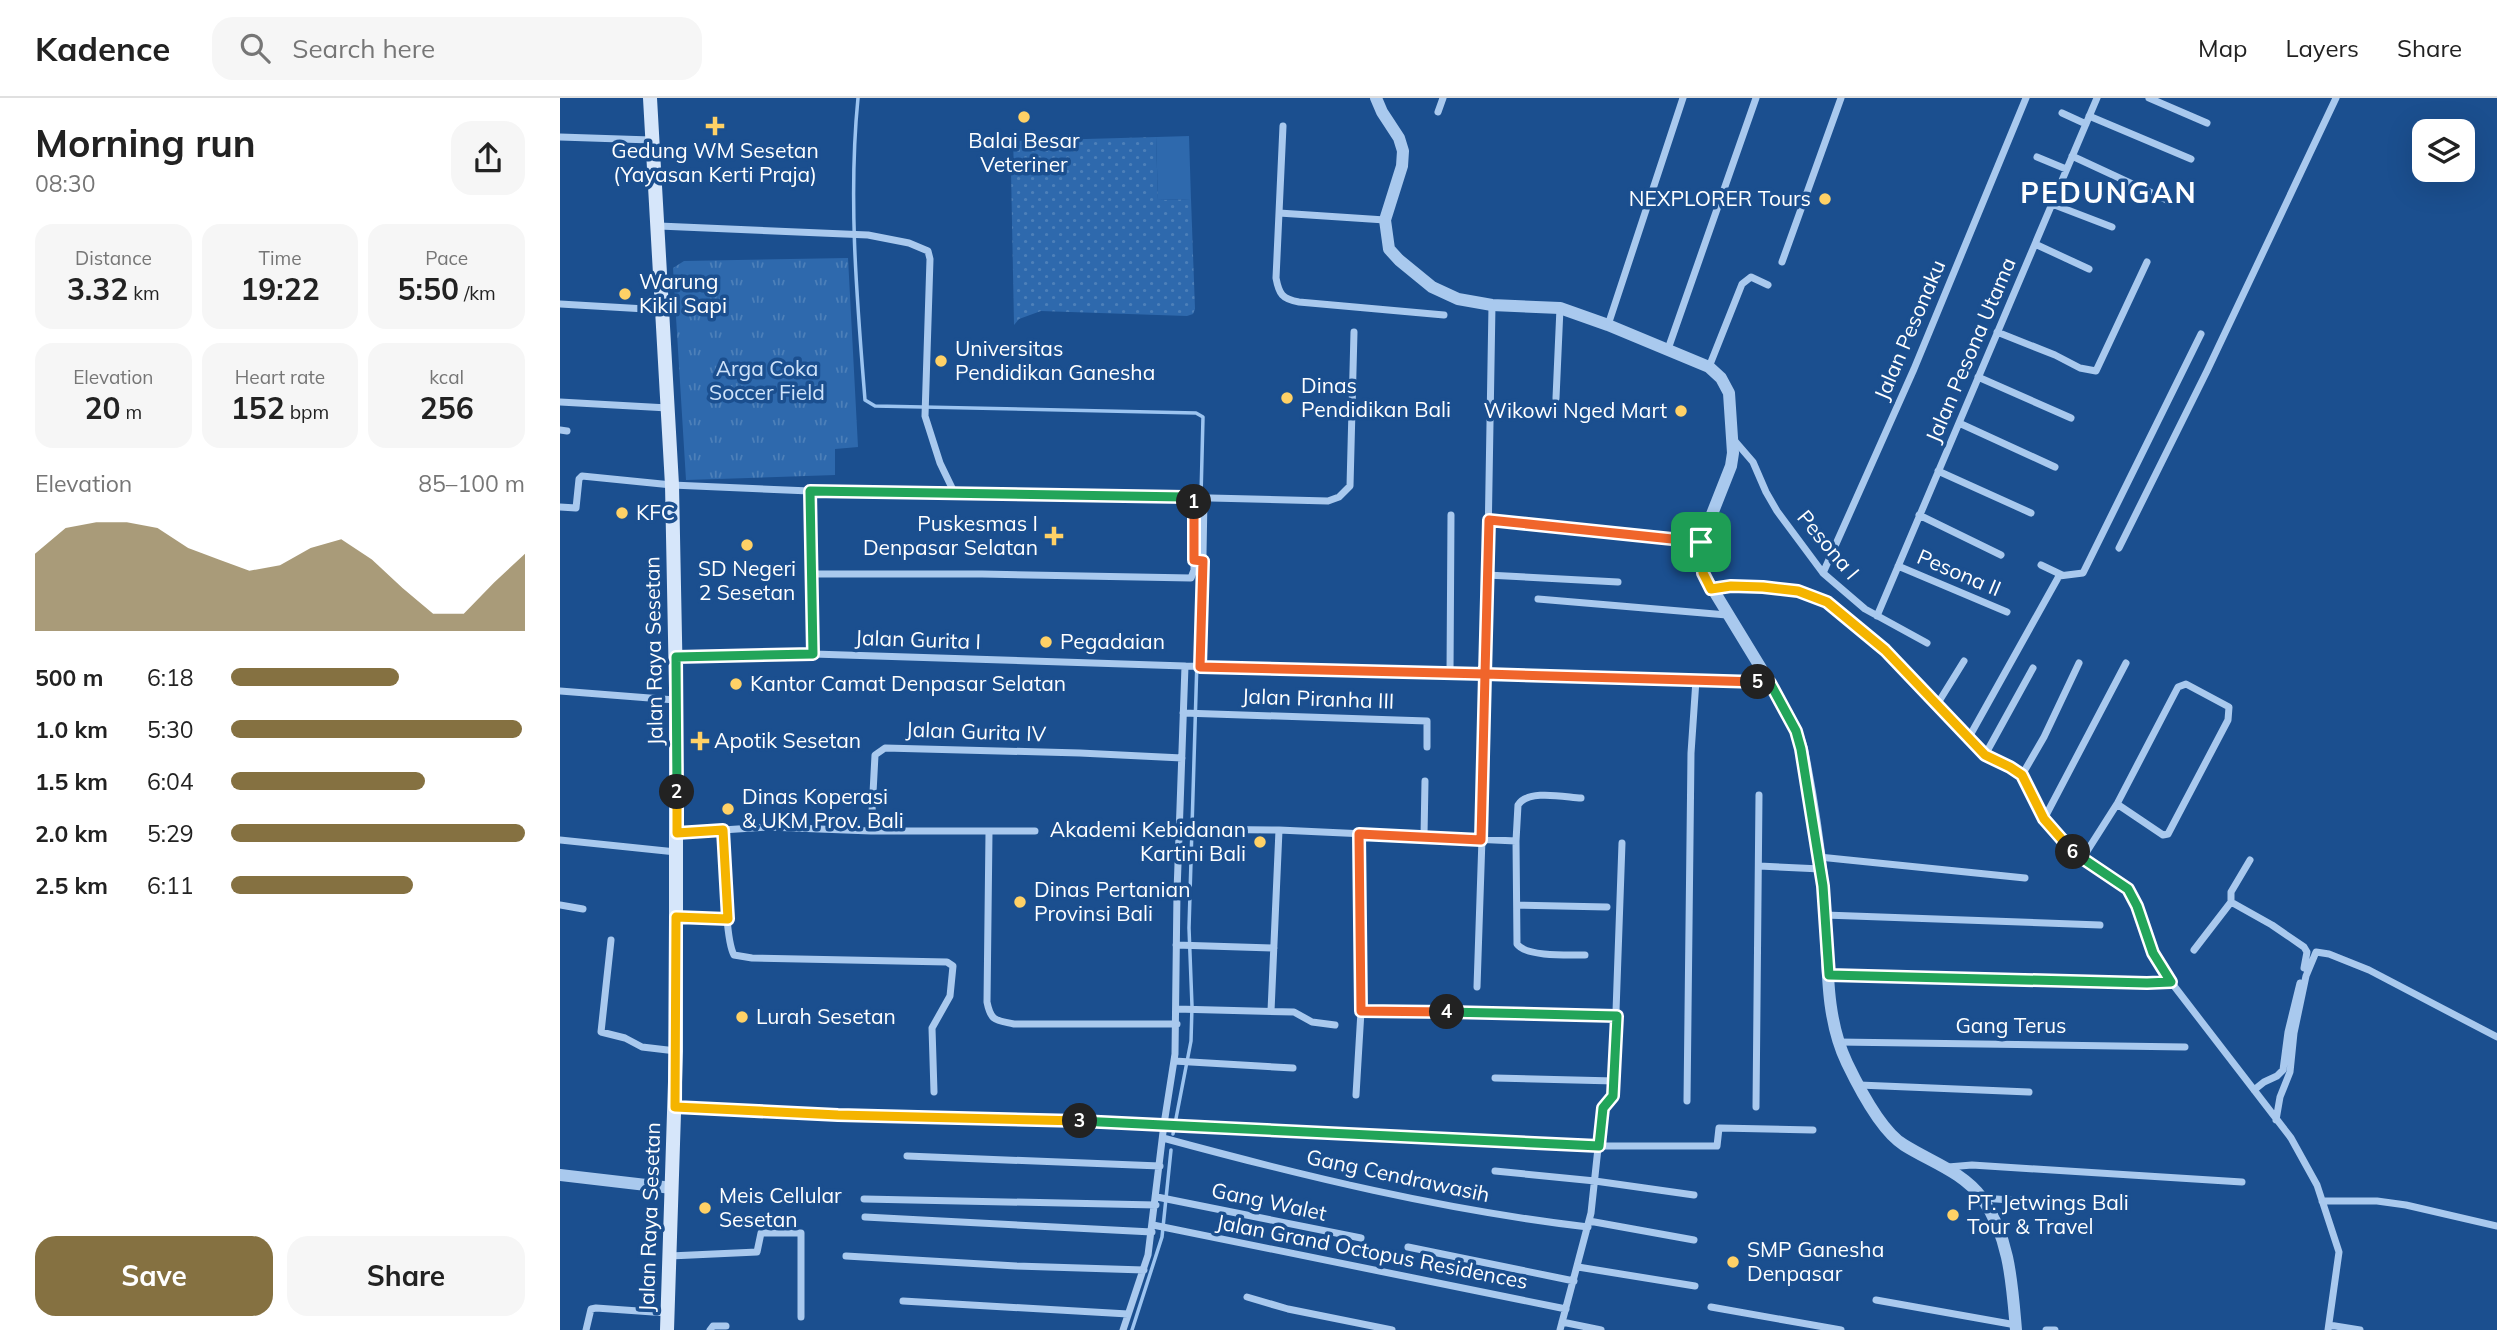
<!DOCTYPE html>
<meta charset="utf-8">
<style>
body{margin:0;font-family:Mulish,sans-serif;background:#f6f6f6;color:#222;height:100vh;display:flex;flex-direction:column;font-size:26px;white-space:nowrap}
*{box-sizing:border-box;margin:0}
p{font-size:23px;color:#767676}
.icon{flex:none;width:38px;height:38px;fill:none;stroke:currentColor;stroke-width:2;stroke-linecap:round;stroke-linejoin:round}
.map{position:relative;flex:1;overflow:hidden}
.drawer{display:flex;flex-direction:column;background:#fff;width:560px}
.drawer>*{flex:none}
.tools{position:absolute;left:1852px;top:21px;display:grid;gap:14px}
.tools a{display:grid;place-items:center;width:63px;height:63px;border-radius:14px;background:#fff;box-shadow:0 7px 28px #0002;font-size:35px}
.pin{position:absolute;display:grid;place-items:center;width:60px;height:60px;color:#fff;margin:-30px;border-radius:14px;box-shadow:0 4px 10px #0006}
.km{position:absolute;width:35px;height:35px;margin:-18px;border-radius:50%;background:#222;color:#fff;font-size:19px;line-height:35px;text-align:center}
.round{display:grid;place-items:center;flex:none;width:74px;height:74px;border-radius:21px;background:#f6f6f6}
.summary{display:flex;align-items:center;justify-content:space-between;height:119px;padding:0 35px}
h1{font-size:38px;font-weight:700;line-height:52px}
.metrics{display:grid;grid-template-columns:repeat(3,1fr);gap:10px;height:119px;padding:7px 35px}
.metrics div{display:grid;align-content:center;border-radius:18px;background:#f6f6f6;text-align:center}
.metrics b{font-size:30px;font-weight:700}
.metrics small{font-size:19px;font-weight:400}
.metrics p{font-size:19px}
.chart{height:196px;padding:14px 35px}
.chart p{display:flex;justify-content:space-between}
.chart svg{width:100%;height:126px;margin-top:7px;fill:#857141;opacity:.7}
.cta{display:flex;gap:14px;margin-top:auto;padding:14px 35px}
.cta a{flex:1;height:80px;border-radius:21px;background:#857141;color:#fff;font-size:28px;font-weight:700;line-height:80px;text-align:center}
.cta a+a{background:#f6f6f6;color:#222}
ul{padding:0 35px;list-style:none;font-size:23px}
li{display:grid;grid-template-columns:112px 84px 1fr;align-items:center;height:52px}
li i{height:18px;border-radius:9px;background:#857141}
header{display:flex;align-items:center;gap:42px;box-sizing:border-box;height:98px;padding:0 35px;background:#fff;border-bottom:2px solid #e0e0e0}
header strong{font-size:33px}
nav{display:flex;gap:38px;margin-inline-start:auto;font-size:24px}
.search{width:490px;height:63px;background:#f6f6f6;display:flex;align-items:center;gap:18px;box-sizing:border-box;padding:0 24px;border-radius:21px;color:#767676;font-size:26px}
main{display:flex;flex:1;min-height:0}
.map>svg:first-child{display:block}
.grass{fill:url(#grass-dots)}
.park{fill:url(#park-tufts)}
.garden{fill:#2e69ad}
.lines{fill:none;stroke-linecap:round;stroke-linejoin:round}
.stream{stroke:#9cc4f0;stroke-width:3.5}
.minor{stroke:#a9c9ee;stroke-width:7}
.tertiary{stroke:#a9c9ee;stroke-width:12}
.secondary{stroke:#d6e6fa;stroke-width:14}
.split-1-casing{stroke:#fff;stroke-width:14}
.split-2-casing{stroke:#fff;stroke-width:14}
.split-3-casing{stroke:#fff;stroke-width:14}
.split-4-casing{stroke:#fff;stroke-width:14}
.split-5-casing{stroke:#fff;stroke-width:14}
.split-6-casing{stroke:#fff;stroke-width:14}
.split-7-casing{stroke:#fff;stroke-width:14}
.split-1{stroke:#f0652b;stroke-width:9}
.split-2{stroke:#22a559;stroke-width:9}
.split-3{stroke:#f5b400;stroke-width:9}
.split-4{stroke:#22a559;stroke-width:9}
.split-5{stroke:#f0652b;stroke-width:9}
.split-6{stroke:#22a559;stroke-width:9}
.split-7{stroke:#f5b400;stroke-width:9}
.poi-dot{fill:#ffd166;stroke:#1b4f8f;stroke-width:2.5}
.labels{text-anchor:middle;stroke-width:7;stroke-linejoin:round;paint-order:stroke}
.poi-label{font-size:21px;fill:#fff;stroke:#1b4f8f;text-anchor:start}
.street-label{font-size:21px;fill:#fff;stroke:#1b4f8f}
.park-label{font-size:21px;fill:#cfe3fa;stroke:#1b4f8f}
.district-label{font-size:28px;font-weight:bold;letter-spacing:2px;fill:#fff;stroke:#1b4f8f}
</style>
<header>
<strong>Kadence</strong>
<div class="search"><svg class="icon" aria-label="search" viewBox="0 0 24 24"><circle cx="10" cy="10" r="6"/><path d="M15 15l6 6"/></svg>Search here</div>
<nav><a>Map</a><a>Layers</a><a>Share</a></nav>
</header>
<main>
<section class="drawer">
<div class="summary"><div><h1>Morning run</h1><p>08:30</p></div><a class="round"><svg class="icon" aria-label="share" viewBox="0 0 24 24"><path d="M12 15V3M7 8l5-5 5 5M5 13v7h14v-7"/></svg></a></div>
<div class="metrics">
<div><p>Distance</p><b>3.32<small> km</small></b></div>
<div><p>Time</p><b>19:22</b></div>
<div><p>Pace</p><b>5:50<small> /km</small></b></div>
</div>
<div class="metrics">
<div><p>Elevation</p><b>20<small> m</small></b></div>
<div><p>Heart rate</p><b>152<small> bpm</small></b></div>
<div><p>kcal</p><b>256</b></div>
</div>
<div class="chart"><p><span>Elevation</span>85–100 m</p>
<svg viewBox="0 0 160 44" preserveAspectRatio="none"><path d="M0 44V17L10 8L20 6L30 6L40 8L50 15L60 19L70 23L80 21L90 15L100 12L110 19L120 29L130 38L140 38L150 27L160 17V44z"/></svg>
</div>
<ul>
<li><b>500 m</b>6:18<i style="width:57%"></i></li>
<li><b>1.0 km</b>5:30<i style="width:99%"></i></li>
<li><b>1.5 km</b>6:04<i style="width:66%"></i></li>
<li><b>2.0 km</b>5:29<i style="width:100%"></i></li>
<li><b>2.5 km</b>6:11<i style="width:62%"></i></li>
</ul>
<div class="cta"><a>Save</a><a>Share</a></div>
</section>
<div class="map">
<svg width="1937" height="1232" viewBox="0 0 1937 1232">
<defs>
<pattern id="grass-dots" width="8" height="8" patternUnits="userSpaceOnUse" patternTransform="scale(1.75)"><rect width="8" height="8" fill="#2e69ad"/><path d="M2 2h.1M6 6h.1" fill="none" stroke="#4d80b9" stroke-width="1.8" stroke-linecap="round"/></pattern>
<pattern id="park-tufts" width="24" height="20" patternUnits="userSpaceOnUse" patternTransform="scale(1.75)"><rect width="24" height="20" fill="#2e69ad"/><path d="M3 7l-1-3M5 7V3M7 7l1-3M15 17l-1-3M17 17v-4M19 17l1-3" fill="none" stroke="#4d80b9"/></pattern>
</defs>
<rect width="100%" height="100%" fill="#1b4f8f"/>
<path class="grass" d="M596,39L598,102L631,101L635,211L633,216L627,218L481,213L459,221L454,227L451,72H454L453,43Z"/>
<path class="park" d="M288,160L298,349L275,351V377L126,382L113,170L124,163Z"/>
<path class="garden" d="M629,38L631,101L598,102L596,39Z"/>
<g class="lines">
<path class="stream" d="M298,0C288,101 297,202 305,302L315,308L636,315L643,319L641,398
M613,1036L631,943L632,908L629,830L638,528
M572,1232L602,1139L611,1052"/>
<path class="minor" d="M1589,0L1647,25
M878,14L883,0
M1502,15L1526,26
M1529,18L1631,61
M723,28L716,180C719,196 722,201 739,204L884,217
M0,39L91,42
M1512,58L1609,103
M1477,59L1506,71
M1492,106L1552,129
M719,115L825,122
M99,128L308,137L349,145L368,153L370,161L365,318L380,365L394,394
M1475,146L1529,171
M1222,164L1281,0
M0,206L103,212
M1048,227L1123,0
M1437,234L1495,257L1520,270L1536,273L1587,164
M1108,251L1196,0
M1149,269L1182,186L1191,179L1208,187
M1418,279L1511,320
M996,300L1000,210
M0,304L108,310
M1399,325L1495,369
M0,332L7,333
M1174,342L1193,364L1206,394L1217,413L1263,475L1305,511L1367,545
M1378,373L1471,415
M250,393L253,556
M0,409L16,410L19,381L22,378L112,387L250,393L449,395L768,403L779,399L790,388L794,234
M1359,417L1441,457
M929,422L1141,444
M1559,450L1647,273L1776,0
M1481,467L1502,477
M1338,468L1447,514
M1263,475L1354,271L1466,0
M251,476H422L631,480L634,472V399
M927,477L1058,484
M1153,491L1171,488L1203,489L1238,493L1267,504L1325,552L1425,657L1450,669L1462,677L1484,721L1510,752L1568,791L1577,808L1593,855L1611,884L1731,1040L1757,1087L1779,1154L1768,1232
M978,501L1167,517
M1317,518L1537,0
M115,559L253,556L625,568
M641,569L644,400
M890,575L891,417
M0,593L115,602
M1378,605L1404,563
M623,615L867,623V649
M1408,641L1499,478L1523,475L1641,236
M1425,657L1473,570
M1462,677L1484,639L1519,565
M1021,700C1004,699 968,691 958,707L956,743L957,846C966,859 1009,857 1025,857
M1484,721L1566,565
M619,731L719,732L956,743
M163,732C165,758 164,839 174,857L192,860L387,864L393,868L390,898L372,930L374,994
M311,733L315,657L325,650L520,655L622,660
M429,734L427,904C431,924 436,922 454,926H617
M117,735L208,729L311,733H475
M864,738L865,683
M0,742L116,754
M1259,759L1465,780
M1522,761L1557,706L1618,589L1626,586L1669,609L1668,622L1608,736L1603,737L1557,706
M1199,768L1261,771
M1671,804L1712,827L1744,849L1747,854L1744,870
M0,807L23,811
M957,807L1047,809
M1265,817L1540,827
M116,819L168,821
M51,842L41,934L65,940L82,949L116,953
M616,847L714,850
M1634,852L1671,804V794L1690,762
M1269,877L1611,884
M917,889L924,681L932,207
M616,911L734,914L752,924L775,927
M711,913L719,732
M801,913L1057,918
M1278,944L1625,949
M614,963L733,970
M935,980L1055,983
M1299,987L1469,994
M1694,992L1704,984L1717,978L1723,972L1728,934L1740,885
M796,997L801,913L798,736
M1127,1003L1131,655L1136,582
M115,1009L278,1017L553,1023L641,1030L1039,1048H1157L1159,1030L1253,1032
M1196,1009L1199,697
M1716,1022L1720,999L1730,974L1734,935L1746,878L1756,854L1769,856L1809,872L1937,939
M603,1040C743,1078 883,1112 1028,1129
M347,1058L600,1068
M1388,1069L1412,1067L1682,1084
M935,1073L1035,1083L1134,1097
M597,1099L801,1140
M1423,1100L1489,1105
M304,1101L596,1107
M1762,1103H1817L1846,1107L1937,1128
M305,1119L592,1134
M1029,1123L1134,1142
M593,1127L1006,1211
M848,1149L1014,1183
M110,1158L197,1154L201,1135H241V1219
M286,1158L456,1168L584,1172
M1018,1169L1135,1188
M687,1199L728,1211L832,1232
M1316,1202L1456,1227
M343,1203L568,1216
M1151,1209L1281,1232
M1002,1224L1041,1232
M1769,1227L1800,1232
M26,1232L31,1211L36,1210L107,1215
M150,1232L153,1228H166
M563,1232L588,1157L604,1026L615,956L617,794L625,568L1210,585
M1000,1232L1031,1115L1042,1013L1053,998L1062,745
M1486,1232H1495"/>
<path class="tertiary" d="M816,0L822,14L839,40L843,53L842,68L825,122L829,151L839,162L872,189L898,201L932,207L1000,210L1048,227L1149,269L1161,280L1169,295L1173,355L1171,368L1141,444L1143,475L1210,585L1236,633L1242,651C1251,696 1258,742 1263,788C1270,846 1261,911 1287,965C1299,990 1321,1033 1344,1047C1371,1064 1403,1074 1422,1100C1450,1140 1452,1186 1456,1232
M0,1077L112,1090"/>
<path class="secondary" d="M90,0L112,387L116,590V953L107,1232"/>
</g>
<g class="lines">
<defs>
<path id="split-1" d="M634,404V462L643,463L640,569L925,576L929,422L1141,444"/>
<path id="split-2" d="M117,694L116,559L253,556L250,393L626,399L634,400V404"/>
<path id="split-3" d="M117,694V735L163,732L168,821L116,819L115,1009L278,1017L520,1023"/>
<path id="split-4" d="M520,1023L1039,1048L1043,1010L1053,998L1057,918L887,914"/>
<path id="split-5" d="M887,914L801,913L799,736L921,742L925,576L1198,584"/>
<path id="split-6" d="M1198,584L1210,585L1236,633L1241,651L1263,788L1269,877L1587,885L1611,884L1593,855L1577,808L1568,791L1513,754"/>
<path id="split-7" d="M1141,444L1143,475L1151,491L1171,488L1203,489L1238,493L1267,504L1325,552L1425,657L1450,669L1462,677L1484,721L1513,754"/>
</defs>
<use href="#split-1" class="split-1-casing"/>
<use href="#split-2" class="split-2-casing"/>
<use href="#split-3" class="split-3-casing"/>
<use href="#split-4" class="split-4-casing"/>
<use href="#split-5" class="split-5-casing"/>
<use href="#split-6" class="split-6-casing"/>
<use href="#split-7" class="split-7-casing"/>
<use href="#split-1" class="split-1"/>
<use href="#split-2" class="split-2"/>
<use href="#split-3" class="split-3"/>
<use href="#split-4" class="split-4"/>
<use href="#split-5" class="split-5"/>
<use href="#split-6" class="split-6"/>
<use href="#split-7" class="split-7"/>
</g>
<g class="poi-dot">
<circle cx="464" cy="19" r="7"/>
<path d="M151.5 17.5h7v7h7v7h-7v7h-7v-7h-7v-7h7z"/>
<circle cx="1265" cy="101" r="7"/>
<circle cx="65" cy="196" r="7"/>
<circle cx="381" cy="263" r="7"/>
<circle cx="727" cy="300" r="7"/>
<circle cx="1121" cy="313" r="7"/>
<circle cx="62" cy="415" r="7"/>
<path d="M490.5 427.5h7v7h7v7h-7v7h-7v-7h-7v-7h7z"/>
<circle cx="187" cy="447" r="7"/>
<circle cx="486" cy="544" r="7"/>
<circle cx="176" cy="586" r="7"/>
<path d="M136.5 632.5h7v7h7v7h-7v7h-7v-7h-7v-7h7z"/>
<circle cx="168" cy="711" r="7"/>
<circle cx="700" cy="744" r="7"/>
<circle cx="460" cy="804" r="7"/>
<circle cx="182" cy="919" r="7"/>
<circle cx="145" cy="1110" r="7"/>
<circle cx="1393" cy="1117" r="7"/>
<circle cx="1173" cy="1164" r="7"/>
</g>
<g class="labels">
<g class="poi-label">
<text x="464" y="50" text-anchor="middle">Balai Besar<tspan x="464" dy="24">Veteriner</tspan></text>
<text x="155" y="60" text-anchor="middle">Gedung WM Sesetan<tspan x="155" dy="24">(Yayasan Kerti Praja)</tspan></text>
<text x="1251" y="108" text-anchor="end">NEXPLORER Tours</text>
<text x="79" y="191">Warung<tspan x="79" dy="24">Kikil Sapi</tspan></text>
<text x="395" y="258">Universitas<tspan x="395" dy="24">Pendidikan Ganesha</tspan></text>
<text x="741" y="295">Dinas<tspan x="741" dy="24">Pendidikan Bali</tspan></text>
<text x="1107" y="320" text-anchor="end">Wikowi Nged Mart</text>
<text x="76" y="422">KFC</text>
<text x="478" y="433" text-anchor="end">Puskesmas I<tspan x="478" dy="24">Denpasar Selatan</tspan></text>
<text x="187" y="478" text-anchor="middle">SD Negeri<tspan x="187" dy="24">2 Sesetan</tspan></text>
<text x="500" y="551">Pegadaian</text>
<text x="190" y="593">Kantor Camat Denpasar Selatan</text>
<text x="154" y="650">Apotik Sesetan</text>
<text x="182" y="706">Dinas Koperasi<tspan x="182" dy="24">&amp; UKM Prov. Bali</tspan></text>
<text x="686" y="739" text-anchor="end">Akademi Kebidanan<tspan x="686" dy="24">Kartini Bali</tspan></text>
<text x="474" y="799">Dinas Pertanian<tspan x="474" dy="24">Provinsi Bali</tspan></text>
<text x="196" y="926">Lurah Sesetan</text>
<text x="159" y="1105">Meis Cellular<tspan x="159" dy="24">Sesetan</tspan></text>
<text x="1407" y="1112">PT. Jetwings Bali<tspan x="1407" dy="24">Tour &amp; Travel</tspan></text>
<text x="1187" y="1159">SMP Ganesha<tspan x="1187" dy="24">Denpasar</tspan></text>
</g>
<g class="street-label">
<text transform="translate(1350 232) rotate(-67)" y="7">Jalan Pesonaku</text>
<text transform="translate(1411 252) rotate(-67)" y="7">Jalan Pesona Utama</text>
<text transform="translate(1268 447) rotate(50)" y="7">Pesona I</text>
<text transform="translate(1399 475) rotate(23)" y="7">Pesona II</text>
<text transform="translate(358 542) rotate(2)" y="7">Jalan Gurita I</text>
<text transform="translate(94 553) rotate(-91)" y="7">Jalan Raya Sesetan</text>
<text transform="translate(758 601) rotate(2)" y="7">Jalan Piranha III</text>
<text transform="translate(416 634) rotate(2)" y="7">Jalan Gurita IV</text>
<text x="1451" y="935">Gang Terus</text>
<text transform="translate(838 1078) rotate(12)" y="7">Gang Cendrawasih</text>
<text transform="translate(709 1104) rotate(12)" y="7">Gang Walet</text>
<text transform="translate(90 1119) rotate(-88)" y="7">Jalan Raya Sesetan</text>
<text transform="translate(812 1154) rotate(11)" y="7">Jalan Grand Octopus Residences</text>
</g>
<g class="park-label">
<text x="207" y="278">Arga Coka<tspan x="207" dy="24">Soccer Field</tspan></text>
</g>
<g class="district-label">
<text x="1549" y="105">PEDUNGAN</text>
</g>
</g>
</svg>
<div class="tools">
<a><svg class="icon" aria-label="layers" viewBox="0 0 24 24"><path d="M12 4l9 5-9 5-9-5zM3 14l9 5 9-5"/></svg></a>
</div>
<div class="pin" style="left:1141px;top:444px;background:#1e9e55"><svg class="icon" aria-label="arrive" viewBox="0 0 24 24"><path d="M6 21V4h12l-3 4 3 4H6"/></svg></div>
<b class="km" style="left:634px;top:404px">1</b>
<b class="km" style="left:117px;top:694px">2</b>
<b class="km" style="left:520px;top:1023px">3</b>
<b class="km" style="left:887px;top:914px">4</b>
<b class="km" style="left:1198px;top:584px">5</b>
<b class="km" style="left:1513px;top:754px">6</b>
</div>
</main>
